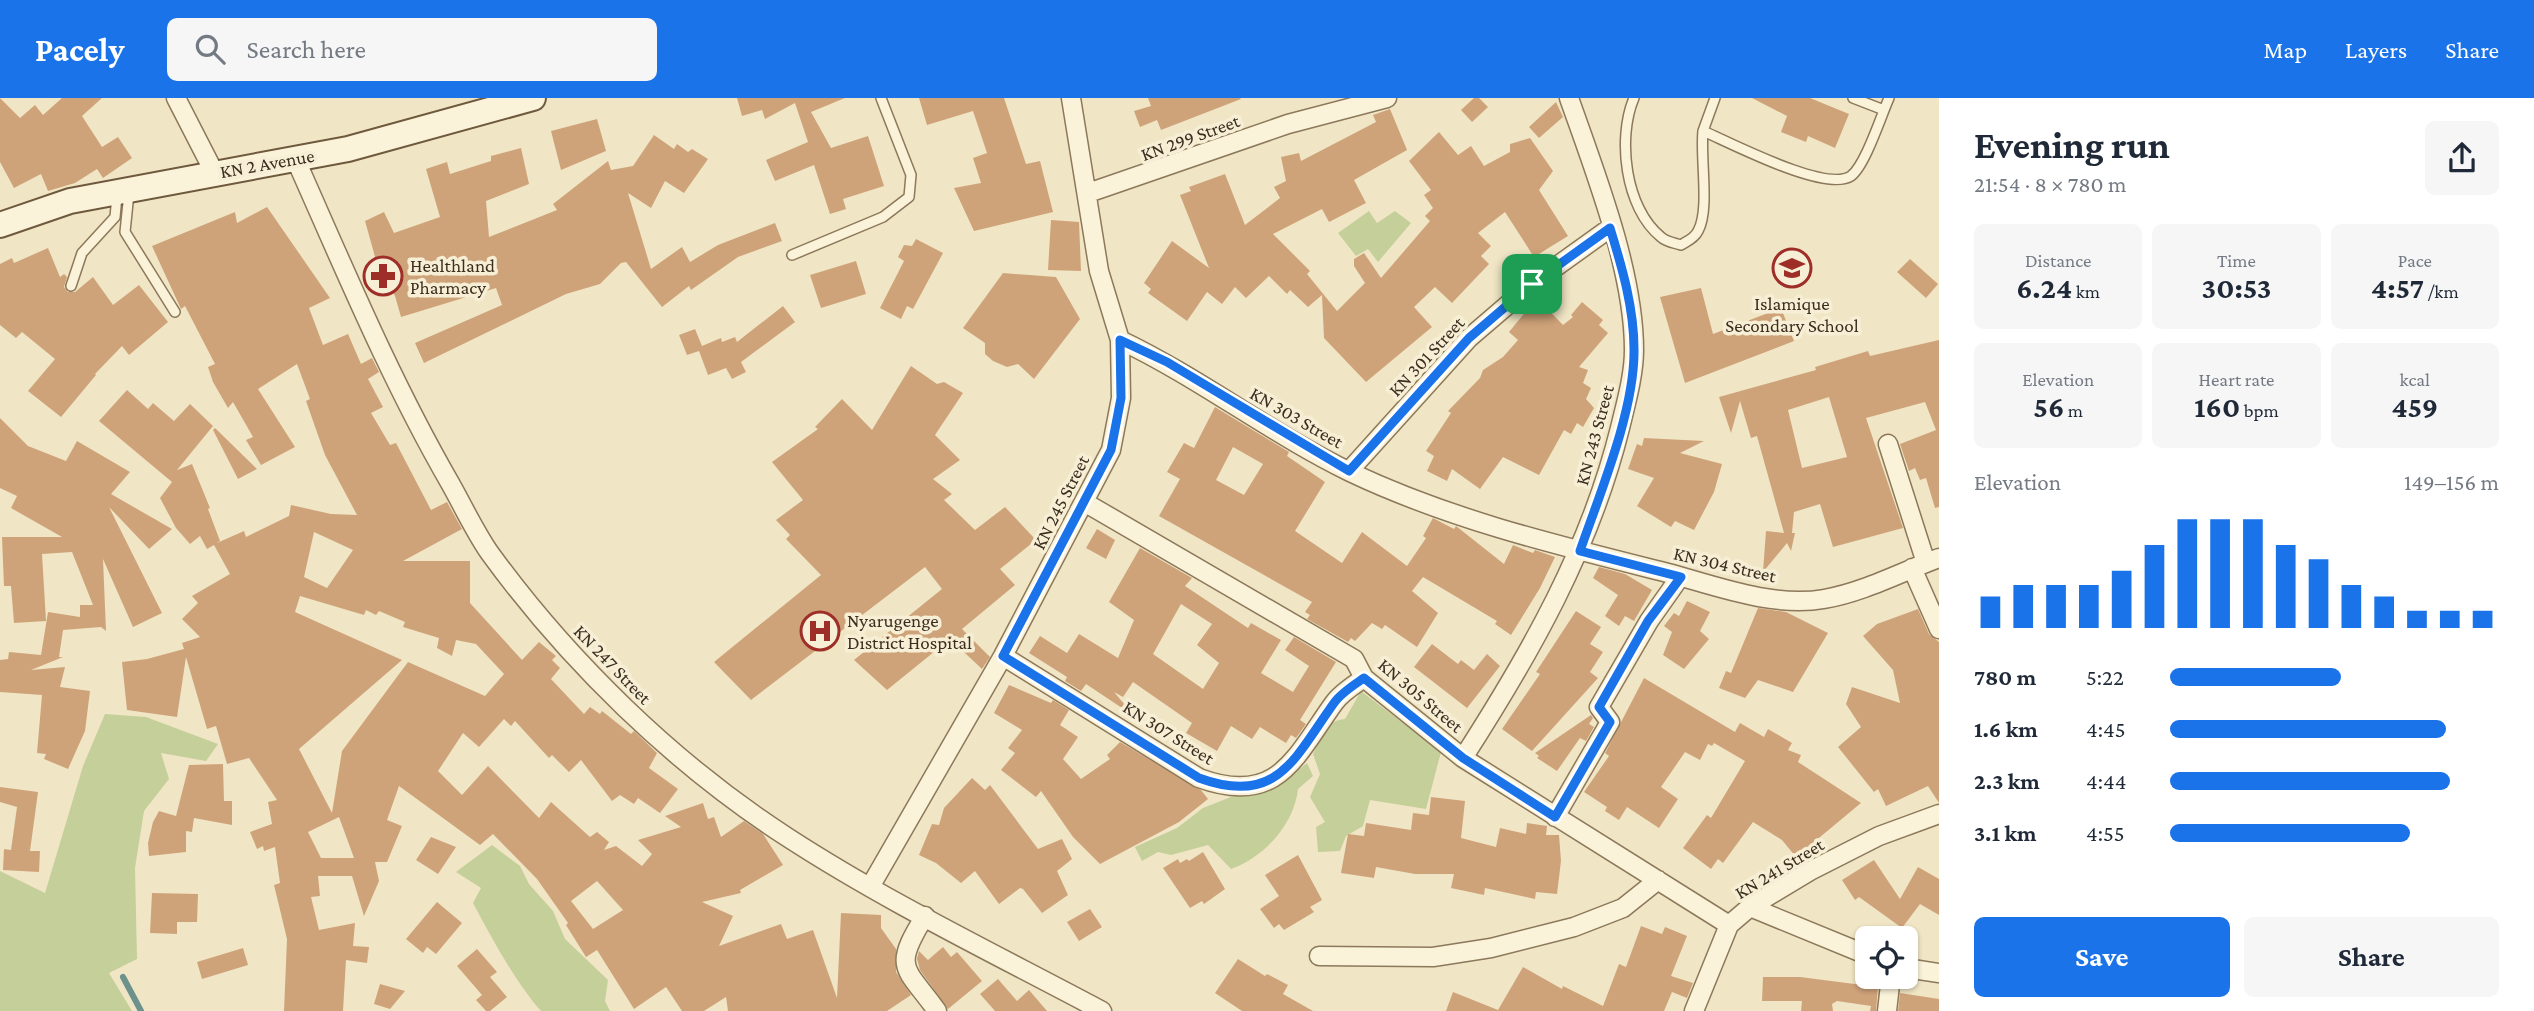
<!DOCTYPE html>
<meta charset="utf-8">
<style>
body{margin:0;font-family:"Crimson Pro",serif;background:#f6f6f7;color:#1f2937;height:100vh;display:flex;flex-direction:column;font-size:26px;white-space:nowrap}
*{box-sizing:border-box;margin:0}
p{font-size:23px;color:#747a83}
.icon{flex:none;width:38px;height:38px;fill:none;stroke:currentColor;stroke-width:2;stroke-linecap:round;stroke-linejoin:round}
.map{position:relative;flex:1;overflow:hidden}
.side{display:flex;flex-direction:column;background:#fff;width:595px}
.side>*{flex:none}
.fabs{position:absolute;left:1855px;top:828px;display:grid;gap:14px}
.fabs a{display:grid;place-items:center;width:63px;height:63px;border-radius:10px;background:#fff;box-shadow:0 2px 5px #0004;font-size:35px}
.pin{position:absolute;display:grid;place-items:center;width:60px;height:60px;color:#fff;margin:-30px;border-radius:14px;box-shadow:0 4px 10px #0006}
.round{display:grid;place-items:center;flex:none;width:74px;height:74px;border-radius:10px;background:#f6f6f7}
.summary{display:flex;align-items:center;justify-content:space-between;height:119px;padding:0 35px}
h1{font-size:38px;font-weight:700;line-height:52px}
.metrics{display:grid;grid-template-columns:repeat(3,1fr);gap:10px;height:119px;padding:7px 35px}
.metrics div{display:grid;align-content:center;border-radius:10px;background:#f6f6f7;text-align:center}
.metrics b{font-size:30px;font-weight:700}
.metrics small{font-size:19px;font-weight:400}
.metrics p{font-size:19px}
.chart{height:196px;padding:14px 35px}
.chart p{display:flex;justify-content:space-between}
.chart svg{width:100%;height:126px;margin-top:7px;stroke:#1a73e8;stroke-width:6}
.button{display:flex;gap:14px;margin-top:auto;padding:14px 35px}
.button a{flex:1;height:80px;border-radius:10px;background:#1a73e8;color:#fff;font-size:28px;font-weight:700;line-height:80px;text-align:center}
.button a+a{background:#f6f6f7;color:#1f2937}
ul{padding:0 35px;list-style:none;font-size:23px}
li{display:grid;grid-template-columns:112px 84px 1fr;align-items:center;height:52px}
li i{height:18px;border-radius:9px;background:#1a73e8}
header{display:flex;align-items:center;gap:42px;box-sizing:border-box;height:98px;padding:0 35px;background:#1a73e8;color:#fff}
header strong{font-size:33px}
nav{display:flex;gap:38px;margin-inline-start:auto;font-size:24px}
.search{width:490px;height:63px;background:#f6f6f7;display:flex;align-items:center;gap:18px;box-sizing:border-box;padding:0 24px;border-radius:10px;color:#747a83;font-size:26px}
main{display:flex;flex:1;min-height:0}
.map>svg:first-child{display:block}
.green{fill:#c5cf99}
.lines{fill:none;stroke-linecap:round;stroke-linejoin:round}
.stream{stroke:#6d928b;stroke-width:6}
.building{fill:#cfa37a;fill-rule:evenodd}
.lane-casing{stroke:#8c785a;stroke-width:12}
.street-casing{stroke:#8c785a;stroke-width:21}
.secondary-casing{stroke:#6e593d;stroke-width:28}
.lane{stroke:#faf2d9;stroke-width:9}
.street{stroke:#faf2d9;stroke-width:18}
.secondary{stroke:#faf2d9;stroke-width:24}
.route-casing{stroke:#fff;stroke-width:14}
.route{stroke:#1a73e8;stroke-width:9}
.labels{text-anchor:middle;stroke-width:7;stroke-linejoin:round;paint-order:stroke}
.street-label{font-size:19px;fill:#3c2e1f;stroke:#f7efd5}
.poi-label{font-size:19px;fill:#3c2e1f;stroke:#f7efd5;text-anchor:start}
</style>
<header>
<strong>Pacely</strong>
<div class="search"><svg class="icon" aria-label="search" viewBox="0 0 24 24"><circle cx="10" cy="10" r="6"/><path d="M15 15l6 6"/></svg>Search here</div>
<nav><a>Map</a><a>Layers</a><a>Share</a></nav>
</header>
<main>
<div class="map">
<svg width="1939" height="913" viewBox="0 0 1939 913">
<rect width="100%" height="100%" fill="#f0e6c5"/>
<path class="green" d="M1369,113L1377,125L1395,113L1411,125L1378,164L1368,151L1356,158L1338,135Z
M1361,593L1441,654L1426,711L1370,702L1363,728L1346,738L1340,753L1318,754L1316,729L1325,724L1310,699L1320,676L1313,656C1321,641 1325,622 1345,621Z
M105,616L146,619L218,646L206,663L161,655L169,681L144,713L135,770L137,861L109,875L132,913H0V773L45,795L83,668Z
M1307,665L1313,678L1298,691C1294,727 1264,759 1231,771L1208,747L1171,757L1158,754L1142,763L1135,749L1177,730L1203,710L1231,699L1280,687Z
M492,747L520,768L529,786L553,813L565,841L608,882L605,903L610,913H541C516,885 491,839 473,805L481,790L456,774Z"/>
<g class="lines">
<path class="stream" d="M123,879L141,913"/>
</g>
<path class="building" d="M0,0L20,20L35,7L43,17L62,0H102L82,18L102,49L118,39L132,60L103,80L97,71L75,85L48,93L41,76L14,90L0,64Z
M737,0H845L811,14L831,50L868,38L884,88L843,101L846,111L830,116L814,67L775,83L766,62L808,44L795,5L765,21L762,12L742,18Z
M919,0H1004L1026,66L1040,63L1053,114L974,133L954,90L981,85L973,60L987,55L973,13L927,27Z
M1148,0H1240L1241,1L1161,32L1157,22L1140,29L1134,13L1151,8Z
M1474,0H1479L1488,9L1472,24L1461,12Z
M1752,0H1810L1849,16L1835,50L1808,38L1806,44L1781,34L1787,18Z
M1556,4L1563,19L1539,40L1529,29Z
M1390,11L1407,52L1354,82L1366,105L1329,124L1322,111L1273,136L1310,173L1307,176L1337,213L1365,185L1354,168V161L1364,155L1381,180L1430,123L1425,118L1433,110L1424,97L1431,92L1409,63L1439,34L1458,57L1471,48L1484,68L1510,54V46L1530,40L1553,73L1539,92L1568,138L1534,159L1505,114L1478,135L1491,148L1481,158L1489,166L1452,205L1435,189L1414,209L1432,229L1366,284L1324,240L1322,197L1308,209L1290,192L1287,196L1269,178L1246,200L1235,189L1222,206L1207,194L1187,223L1148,195L1151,191L1144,185L1172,143L1209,170L1180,97L1191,93L1189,89L1225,76L1245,127L1280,100L1274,89L1286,83L1281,59L1299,55L1301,63L1376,24L1373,17Z
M597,21L606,53L561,72L551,33Z
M654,37L674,51L677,46L688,54L692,51L708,61L684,95L665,83L651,110L628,95L651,171L682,149L690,164L718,147L775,125L782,143L738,159L691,192L689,188L662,209L626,164L621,165L600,186L566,196L424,265L415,245L502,207L496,190L401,219L395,198L382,172L379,173L365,123L384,114L394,135L440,119L426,71L447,64L450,76L491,63V58L521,50L529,86L486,103L489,139L557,112L553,106L608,63L611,72L633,68Z
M267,109L330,200L309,210L323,247L348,236L361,266L372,260L379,274L368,281L383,309L371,315L390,347L396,345L431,412L447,404L462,431L403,463H470V505L522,562L539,544L556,558L552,562L560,570L551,581L584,616L590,609L600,616L602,613L631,636L634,633L657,655L649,670L678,691L660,715L638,700L634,706L620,697L612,703L581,662L569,674L552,657L549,660L515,623L511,628L504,621L479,649L463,635L438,673L462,697L488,668L539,720L551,704L590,739L597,734L609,744L604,752L616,748L642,768L652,756L638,742L681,729L665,718L703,705L708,721L714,719L721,739L744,723L763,736L783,767L740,792L741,795L702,804L733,818L719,848L781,826L787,841L813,832L837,900L841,815L881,817V830L896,851V874L911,897L887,913H728L726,899L704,913H682L666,889L634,911L597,852L586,859L566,827L568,825L537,781L493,736L480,747L399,688L387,722L402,728L387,764H375L379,783L364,818L352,778H318L320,798L311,799L319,832L355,825L353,848L369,849L367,865L346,862L343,913H284L287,841L274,787L280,785L275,749L264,753L263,748L257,751L250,734L272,726L268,704L277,702L249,660L227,666L216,628L207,631L186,559L177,619L127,612L122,564L147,561L184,551L182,545L200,539L182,521L198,505L192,498L230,476L214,447L207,451L200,438L190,446L176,430L160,400L172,384L99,323L127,292L148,311L153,305L174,323L190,306L213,328L177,372L192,366L210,410L208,411L220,443L217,445L244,433L246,439L289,418L291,407L331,416L357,417L325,357L306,303L310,301L297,266L258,291L295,349L261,367L246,342L253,339L233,304L228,310L213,284L208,269L215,266L185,208L181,211L152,148L235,114L237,125ZM314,434L353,452L327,490L304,479ZM300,498L364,517L366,512L376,517L379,513L405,524L403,529L439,540L437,550L452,558L456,542L476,546L504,576L485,598L408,564L342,653L332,715L299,651L402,562L295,514ZM339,719L354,760H321L308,734ZM597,783L623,812L593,831L571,803Z
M1051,122L1079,124L1081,173L1048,172Z
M916,141L943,155L913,211L907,208L901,221L880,210L904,163L898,159L904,147L912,148Z
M48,150L60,179L64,176L67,179L64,189L68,194H75L93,179L113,207L139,187L168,224L129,257L122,248L95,276L96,277L61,319L28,293L55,261L22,234L16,240L0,227V166L12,160L14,165Z
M1910,161L1938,186L1926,200L1897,174Z
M856,163L866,196L821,210L810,177Z
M1003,175L1056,179L1080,221L1034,281L1018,266L1007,269L993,263L985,256V245L963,230Z
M1701,190L1713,236L1781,210L1794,243L1685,285L1660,199Z
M1537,200L1563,227L1573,219L1571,217L1582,204L1603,222L1599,227L1608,235L1579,269L1588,272L1583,285L1591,290L1586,301L1594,310L1583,329L1577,325L1571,336L1564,332L1539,377L1503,359L1480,391L1452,371L1447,383L1427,373L1434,358L1426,353L1451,315L1448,313L1480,280L1483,272L1503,259L1518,242L1509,234Z
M783,208L795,224L741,264L746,274L732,281L726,270L708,277L699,253L687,257L679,237L695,231L702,248L721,240L722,244L735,239L737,244Z
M1939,242V409L1935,410L1926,380L1920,382L1915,370L1909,373L1900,346L1936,332L1925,304L1866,320L1903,430L1833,449L1820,406L1794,414L1792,435H1795L1791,453L1787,445L1763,474L1766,433L1784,435L1757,338L1751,340L1740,303L1731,335L1719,299L1816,272L1815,269L1868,253L1870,258ZM1829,299L1847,359L1802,370L1788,312Z
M911,268L937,286L944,284L963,295L935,337L960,362L933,381L952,396L944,402L975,432L1005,409L1036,442L1000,471L1015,487L962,531L990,559L982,571L950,541L887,592L854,562L942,491L925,469L751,602L714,564L821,477L786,441L790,437L776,422L803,402L772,364L818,331L815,329L842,301L872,332Z
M1215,309L1289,354L1287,358L1325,384L1295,433L1342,465L1362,434L1407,468L1426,440L1423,438L1433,420L1454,431L1456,428L1504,466L1513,447L1533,455L1535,452L1555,459L1540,490L1511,537L1495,526L1497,523L1423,479L1412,493L1438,515L1417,549L1385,527L1382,531L1372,525L1355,543L1351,540L1348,544L1307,521L1310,517L1305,514L1312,504L1159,418L1180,381L1167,374L1184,345L1194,350ZM1233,349L1263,366L1244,397L1216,382Z
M0,320L28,348L66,363L77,343L130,374L111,396L172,431L149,451L109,409L162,515L133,529L103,461L106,533L101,529L63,532L59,559H63L31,572L65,569L60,589L90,593L85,633L68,671L44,661L46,656L37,655L42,597L0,594V562L8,561L9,554L41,557L48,514L80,519V507H93L72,454L42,456L46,523L14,525L11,488H4L2,439H62L11,410L17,398L0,390Z
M215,330L257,371L238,381L213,332Z
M1644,340L1704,343L1680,355L1722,366L1714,394L1694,432L1675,423L1671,429L1637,408L1654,380L1628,371L1637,346L1642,348Z
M1097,431L1115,442L1106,461L1086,450Z
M1140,450L1192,480L1185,488L1248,530L1251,525L1281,542L1261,575L1293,594L1309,568L1285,552L1294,539L1336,564L1300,622L1306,626L1296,640L1291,637L1286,645L1260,629L1252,641L1231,628L1217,653L1186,635L1192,625L1133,584L1123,599L1114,594L1125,607L1122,610L1086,586L1081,593L1065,583L1067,579L1029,555L1040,538L1067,555L1079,536L1118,560L1134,522L1109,504ZM1181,506L1212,526L1197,547L1219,565L1203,591L1153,556Z
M1599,469L1625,476L1652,492L1634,523L1625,518L1619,528L1605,518L1618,497L1593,480Z
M1687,503L1710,514L1700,533L1709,541L1684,571L1663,557L1672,534L1664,528L1674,515L1679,518Z
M1758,510L1786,514L1828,535L1793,594L1758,582L1745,600L1719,590L1726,573L1731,575Z
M1918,511L1929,536L1939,544V705L1928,688L1886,708L1878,691L1874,694L1838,649L1861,629L1846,606L1852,589L1900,605L1893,572L1863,538L1877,526Z
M1576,513L1601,529L1590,546L1603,554L1590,574L1598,580L1532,653L1502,631L1540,576L1536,574Z
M1432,546L1458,566L1461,562L1474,572L1487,556L1500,568L1467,610L1414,569Z
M1644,580L1735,634L1740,625L1764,639L1768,631L1792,645L1788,652L1801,657L1798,664L1861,705L1796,759L1782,742L1753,724L1723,765L1718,761L1711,771L1683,750L1707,717L1711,720L1745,663L1714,645L1712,648L1708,646L1700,662L1685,654L1661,689L1678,701L1659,730L1627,709L1619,722L1605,713L1607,709L1584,694L1609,658L1605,655Z
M1009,587L1051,605L1053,602L1069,612L1060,627L1078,639L1063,661L1081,681L1110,661L1107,657L1120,644L1201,692L1208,701L1179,724L1100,766L1073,739L1041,693L1036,699L1001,672L1015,655L1008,650L1022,632L994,615Z
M1591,617L1593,620L1589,626L1594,629L1586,643L1580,640L1557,673L1537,660L1539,658L1535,655Z
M223,666L224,703H232V727L194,720L192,734L186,733V754L149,758L148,745L153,724L159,713L176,718L189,667Z
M972,680L985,692L990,687L1038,751L1062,741L1072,761L1057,773L1068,797L1042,815L1023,791L1020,790L999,806L975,773L961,785L936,765L919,757L932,726L939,727L944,710Z
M0,689L38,694L30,753H40L39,774L3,772L4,751L11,752L17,709L0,704Z
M1431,699L1465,703L1461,740L1496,749L1500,730L1526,736L1527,725L1547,728L1546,737H1559L1561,763L1557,796L1536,794L1535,801L1485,790L1484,797L1451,790L1454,776H1415L1376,769L1374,780L1341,775L1348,736L1364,738L1366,725L1411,732L1413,715L1429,717Z
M431,739L456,749L438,776L416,762Z
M1203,754L1225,791L1204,806L1202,803L1190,810L1163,770L1178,761L1180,765L1187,761L1189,763Z
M1298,757L1322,802L1310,809L1314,814L1284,832L1279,826L1274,830L1260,811L1279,798L1265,777Z
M1874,762L1900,801L1918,769L1939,781V817L1920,806L1902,830L1859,799L1855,802L1842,782Z
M152,795L198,796L197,824H177V836L150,835Z
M437,804L462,825L436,856L427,849L423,855L406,841Z
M1090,811L1102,829L1079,843L1067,824Z
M1641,828L1662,836L1665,829L1687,838L1671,878L1693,885L1687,900L1672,894L1664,913H1446L1453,894L1498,912L1523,869L1562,891L1563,888L1603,908L1619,866L1626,869Z
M943,849L951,859L957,854L982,883L948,911L920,872L917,861L919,853L928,862Z
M243,850L248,867L202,881L197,864Z
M477,851L497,874L490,879L507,899L490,913H486L476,902L482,897L457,868Z
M1238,861L1265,878L1267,876L1288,887L1283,896L1313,913H1242L1215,895Z
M1763,879H1800L1878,889L1876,913H1870L1871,908L1837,903L1832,906L1833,913H1801L1802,903H1762Z
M998,881L1017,903L1029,892L1047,913H995L980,896Z
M380,886L405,893L390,911L374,906Z
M1900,895L1939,901V913H1898Z"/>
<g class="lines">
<defs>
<path id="lane" d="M1634,0C1617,40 1625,110 1661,139C1666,144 1675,145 1681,147C1687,143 1695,140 1698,133C1710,112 1700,60 1703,33
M1715,0L1703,33C1731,45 1826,95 1851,78C1865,68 1881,18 1889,0
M1853,0L1884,12
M129,95L125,134L175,214
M792,157L883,119L909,99L911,77L881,0
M71,188L82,155L115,119L117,98"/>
<path id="street" d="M176,0L214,74
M295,60C344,170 390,281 450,385C463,408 474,432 489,454C568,563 674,666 787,739C887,804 997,857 1102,913
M1088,95L1288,26L1387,0
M1120,242C1200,280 1270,335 1350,374C1451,422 1560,448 1668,475C1716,488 1774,510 1824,501C1864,494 1901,474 1939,460
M1888,346L1926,465
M1349,373L1469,240L1532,186L1610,130
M1084,404L1354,561L1364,580L1463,660L1729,827
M1912,470L1939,531
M1003,558L1199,680C1278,709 1295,659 1334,605C1341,595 1354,587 1364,580
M1463,660C1530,556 1590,451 1620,330C1626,305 1634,277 1634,252C1634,173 1595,74 1569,0
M1555,719L1610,624L1599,609L1649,523L1680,479
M870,789L1003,558L1111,352L1121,300L1120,242L1099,173L1071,0
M1750,809L1867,857
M925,818C891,872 906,869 937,913
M1319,858L1433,859L1491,850L1574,829L1623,810L1658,782
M1906,870L1939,875
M1694,913L1729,827L1750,809L1810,773L1879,738L1939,716
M1887,913L1891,878"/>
<path id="secondary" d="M0,127L70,103L348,51L533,0"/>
</defs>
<use href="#lane" class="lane-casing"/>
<use href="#street" class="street-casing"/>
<use href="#secondary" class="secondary-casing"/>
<use href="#lane" class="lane"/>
<use href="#street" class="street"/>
<use href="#secondary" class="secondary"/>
</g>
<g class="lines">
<defs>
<path id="route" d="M1610,130C1622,169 1634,210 1634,251C1635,312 1600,395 1580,453L1681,479L1648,523L1599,609L1610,624L1555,719L1463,660L1364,580C1354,587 1341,595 1334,605C1295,659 1278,709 1199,680L1003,558L1111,352L1121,300L1120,242L1167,264L1349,373L1469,240L1532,186Z"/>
</defs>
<use href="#route" class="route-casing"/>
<use href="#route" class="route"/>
</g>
<defs>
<symbol id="school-ring" viewBox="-11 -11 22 22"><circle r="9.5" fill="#f7efd5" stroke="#9e2e28" stroke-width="1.5"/><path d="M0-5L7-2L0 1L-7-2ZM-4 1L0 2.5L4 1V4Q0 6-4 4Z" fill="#9e2e28"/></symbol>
<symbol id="pharmacy-ring" viewBox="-11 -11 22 22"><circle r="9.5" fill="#f7efd5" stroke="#9e2e28" stroke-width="1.5"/><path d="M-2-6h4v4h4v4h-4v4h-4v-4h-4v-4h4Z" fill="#9e2e28"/></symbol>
<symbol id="hospital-ring" viewBox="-11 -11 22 22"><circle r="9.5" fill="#f7efd5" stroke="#9e2e28" stroke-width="1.5"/><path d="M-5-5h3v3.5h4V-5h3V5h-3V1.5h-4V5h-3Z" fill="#9e2e28"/></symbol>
</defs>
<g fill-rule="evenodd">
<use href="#school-ring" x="1770" y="148" width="44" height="44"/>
<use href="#pharmacy-ring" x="361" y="156" width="44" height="44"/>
<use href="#hospital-ring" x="798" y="511" width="44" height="44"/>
</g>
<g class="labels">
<g class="street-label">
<text transform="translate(1190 39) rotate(-20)" y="7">KN 299 Street</text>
<text transform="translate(267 65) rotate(-10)" y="7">KN 2 Avenue</text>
<text transform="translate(1426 258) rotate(-47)" y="7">KN 301 Street</text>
<text transform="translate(1297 319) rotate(30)" y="7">KN 303 Street</text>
<text transform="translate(1594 337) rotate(-75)" y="7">KN 243 Street</text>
<text transform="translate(1060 404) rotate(-63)" y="7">KN 245 Street</text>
<text transform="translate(1725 466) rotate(13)" y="7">KN 304 Street</text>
<text transform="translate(613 566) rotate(46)" y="7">KN 247 Street</text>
<text transform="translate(1421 597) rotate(40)" y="7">KN 305 Street</text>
<text transform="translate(1169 634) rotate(32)" y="7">KN 307 Street</text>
<text transform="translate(1779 770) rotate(-31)" y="7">KN 241 Street</text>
</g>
<g class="poi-label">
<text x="410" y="174">Healthland<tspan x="410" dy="22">Pharmacy</tspan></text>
<text x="1792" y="212" text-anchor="middle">Islamique<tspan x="1792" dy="22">Secondary School</tspan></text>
<text x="847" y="529">Nyarugenge<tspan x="847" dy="22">District Hospital</tspan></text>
</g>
</g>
</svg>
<div class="fabs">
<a><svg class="icon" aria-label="locate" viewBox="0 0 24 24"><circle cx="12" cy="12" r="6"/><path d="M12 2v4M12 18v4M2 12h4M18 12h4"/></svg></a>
</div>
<div class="pin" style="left:1532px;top:186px;background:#1e9e55"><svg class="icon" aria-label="arrive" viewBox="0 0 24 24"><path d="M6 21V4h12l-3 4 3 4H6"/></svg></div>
</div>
<section class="side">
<div class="summary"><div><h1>Evening run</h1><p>21:54 · 8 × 780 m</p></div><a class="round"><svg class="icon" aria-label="share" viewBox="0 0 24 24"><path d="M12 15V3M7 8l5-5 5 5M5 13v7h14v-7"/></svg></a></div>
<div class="metrics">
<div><p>Distance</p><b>6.24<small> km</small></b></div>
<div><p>Time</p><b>30:53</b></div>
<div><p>Pace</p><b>4:57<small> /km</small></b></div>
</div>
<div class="metrics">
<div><p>Elevation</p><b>56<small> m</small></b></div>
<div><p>Heart rate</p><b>160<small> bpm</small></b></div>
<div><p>kcal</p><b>459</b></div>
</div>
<div class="chart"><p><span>Elevation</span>149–156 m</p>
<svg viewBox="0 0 160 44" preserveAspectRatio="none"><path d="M5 44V33M15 44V29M25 44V29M35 44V29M45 44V24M55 44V15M65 44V6M75 44V6M85 44V6M95 44V15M105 44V20M115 44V29M125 44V33M135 44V38M145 44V38M155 44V38"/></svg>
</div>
<ul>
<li><b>780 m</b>5:22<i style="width:52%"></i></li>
<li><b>1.6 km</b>4:45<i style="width:84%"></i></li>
<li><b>2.3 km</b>4:44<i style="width:85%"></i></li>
<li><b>3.1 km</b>4:55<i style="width:73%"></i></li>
</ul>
<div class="button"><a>Save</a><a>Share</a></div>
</section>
</main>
